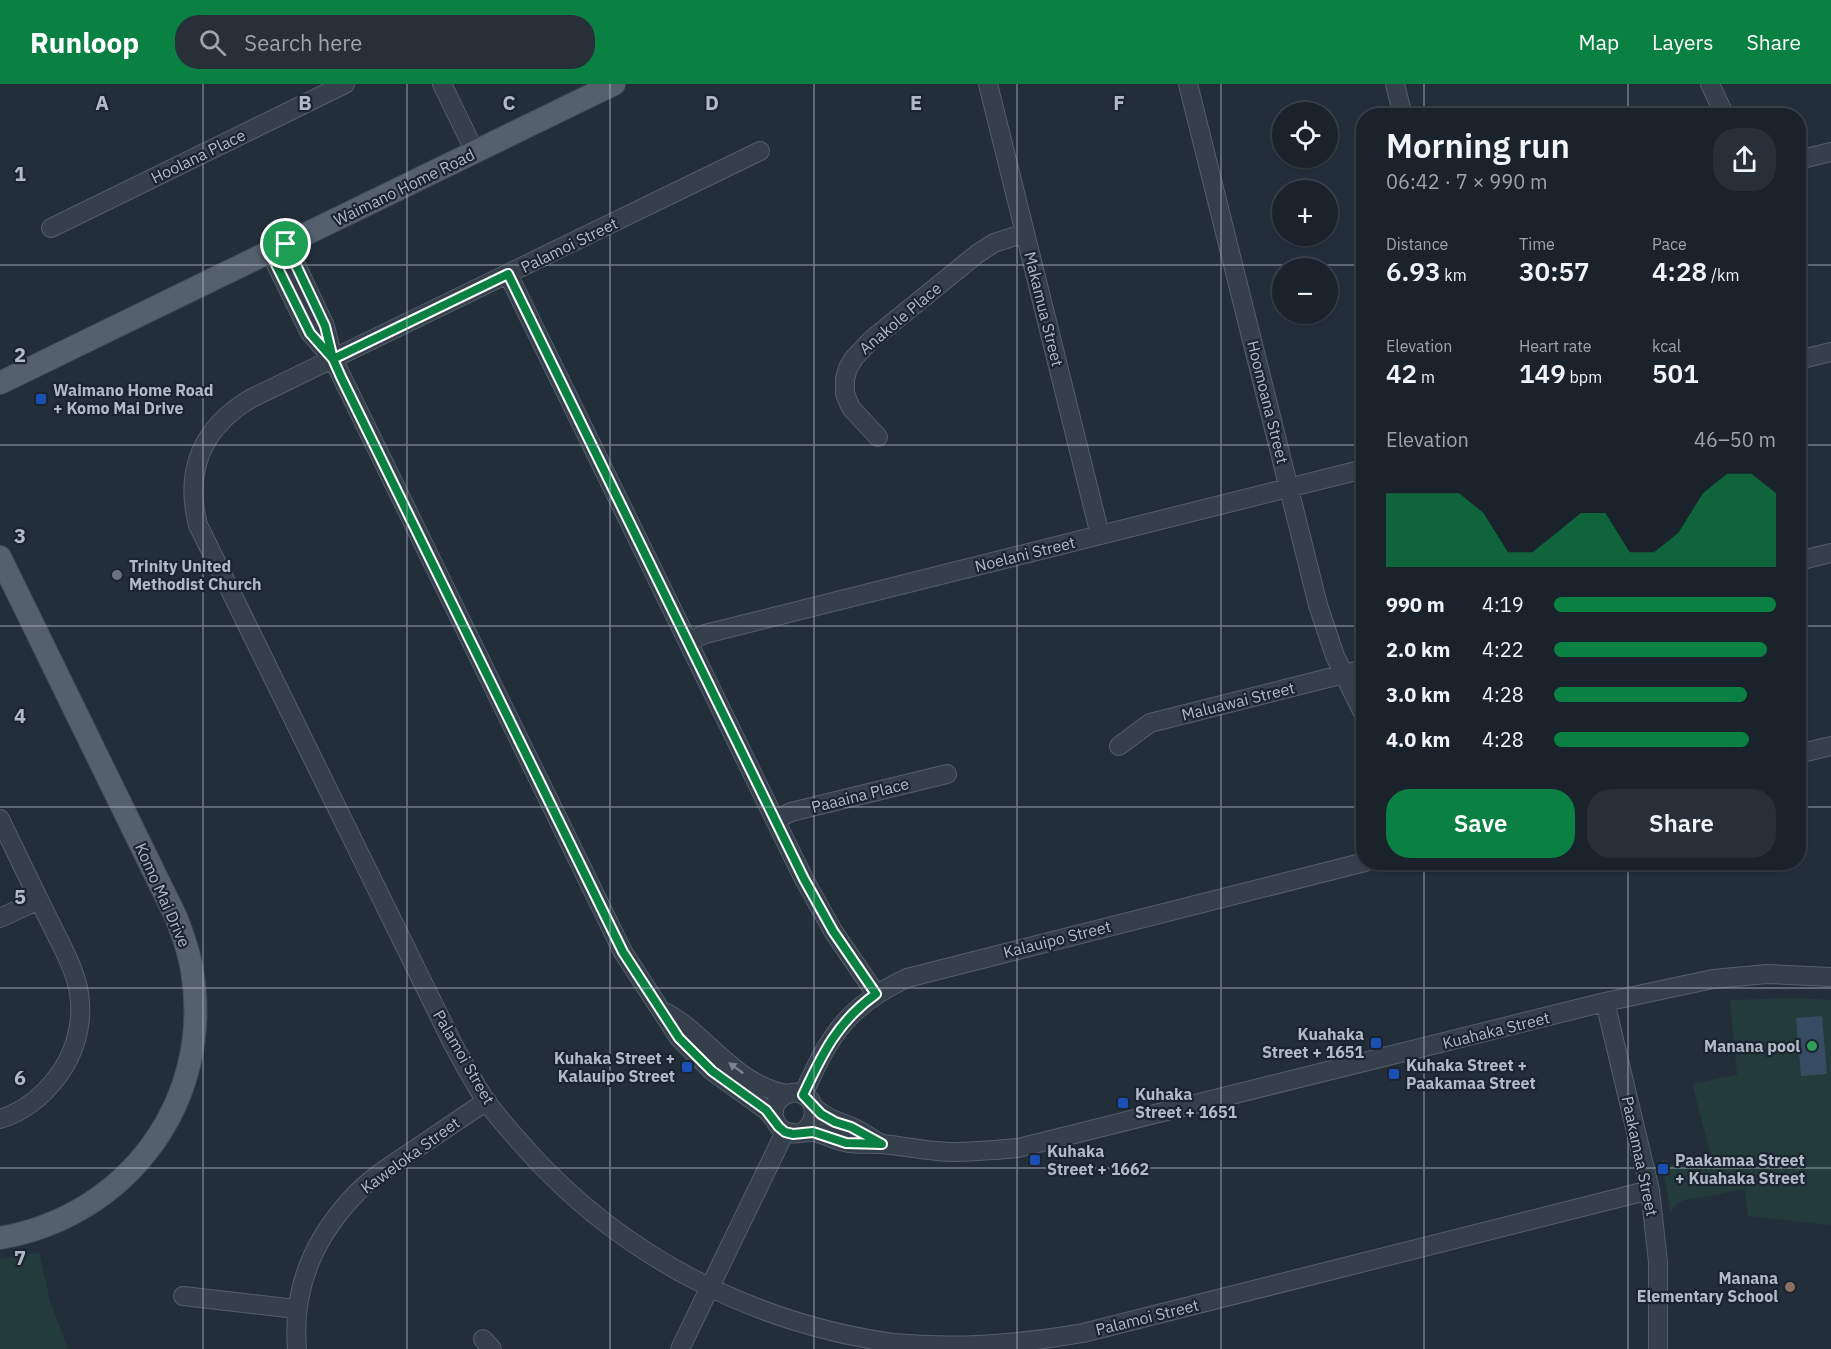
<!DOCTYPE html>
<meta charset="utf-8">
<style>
body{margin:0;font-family:"IBM Plex Sans",sans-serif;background:#272f38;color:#f1f3f6;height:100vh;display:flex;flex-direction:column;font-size:22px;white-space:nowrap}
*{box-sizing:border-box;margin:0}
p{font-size:20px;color:#9fa4a9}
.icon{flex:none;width:33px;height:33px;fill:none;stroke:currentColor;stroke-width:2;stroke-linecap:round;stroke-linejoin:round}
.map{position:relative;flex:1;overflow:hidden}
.details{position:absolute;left:1356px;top:24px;width:450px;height:762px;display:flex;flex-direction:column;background:#1a232c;border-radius:24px;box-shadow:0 2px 4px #0004,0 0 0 2px #384048}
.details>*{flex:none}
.controls{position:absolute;left:1272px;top:18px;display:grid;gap:12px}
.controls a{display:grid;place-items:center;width:66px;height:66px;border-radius:50%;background:#1a232c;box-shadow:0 2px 4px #0004,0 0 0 2px #384048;font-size:30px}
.pin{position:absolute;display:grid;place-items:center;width:51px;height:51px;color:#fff;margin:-26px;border:3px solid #fff;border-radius:50%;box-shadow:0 2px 6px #0007}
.round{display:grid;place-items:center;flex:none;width:63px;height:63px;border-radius:24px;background:#272f38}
.head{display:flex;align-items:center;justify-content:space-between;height:102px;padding:0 30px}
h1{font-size:33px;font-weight:600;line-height:45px}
.figures{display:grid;grid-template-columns:repeat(3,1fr);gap:9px;height:102px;padding:6px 30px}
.figures div{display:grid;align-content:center}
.figures b{font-size:26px;font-weight:600}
.figures small{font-size:16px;font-weight:400}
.figures p{font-size:16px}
.chart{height:168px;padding:12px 30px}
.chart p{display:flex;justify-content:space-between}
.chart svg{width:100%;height:108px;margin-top:6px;fill:#0b8043;opacity:.7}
.button{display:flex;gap:12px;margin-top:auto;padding:12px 30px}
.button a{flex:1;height:69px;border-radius:24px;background:#0b8043;color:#fff;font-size:24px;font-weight:600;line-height:69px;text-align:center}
.button a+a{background:#272f38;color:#f1f3f6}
ul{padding:0 30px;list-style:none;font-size:20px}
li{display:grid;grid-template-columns:96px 72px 1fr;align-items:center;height:45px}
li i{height:15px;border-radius:8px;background:#0b8043}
header{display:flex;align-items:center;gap:36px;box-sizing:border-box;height:84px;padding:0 30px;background:#0b8043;color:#fff}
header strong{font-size:28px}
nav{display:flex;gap:33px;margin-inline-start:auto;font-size:21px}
.search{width:420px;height:54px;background:#272f38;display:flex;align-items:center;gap:15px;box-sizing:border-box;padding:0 21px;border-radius:24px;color:#9fa4a9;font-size:22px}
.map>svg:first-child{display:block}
.green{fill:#243b3c}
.water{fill:#364c63}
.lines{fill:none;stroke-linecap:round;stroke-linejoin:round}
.minor-casing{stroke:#545e69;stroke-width:20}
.major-casing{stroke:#424c57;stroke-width:24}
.minor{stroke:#36404c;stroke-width:18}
.major{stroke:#54606c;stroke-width:22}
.oneway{fill:#7a8490}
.route-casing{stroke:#fff;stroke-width:12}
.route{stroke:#0b8043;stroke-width:8}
.grid{fill:none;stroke:#b1bbc7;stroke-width:1.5;stroke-opacity:0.55}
.transit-dot{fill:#1a4fb4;stroke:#1b2530;stroke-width:2}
.worship-dot{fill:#6b7280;stroke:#1b2530;stroke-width:2}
.leisure-dot{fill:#2e9e5b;stroke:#1b2530;stroke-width:2}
.education-dot{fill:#8d6e63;stroke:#1b2530;stroke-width:2}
.labels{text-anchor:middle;stroke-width:4.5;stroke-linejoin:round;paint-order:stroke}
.street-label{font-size:16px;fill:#b1bbc7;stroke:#1b2530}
.poi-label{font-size:16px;font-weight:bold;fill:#b1bbc7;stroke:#1b2530;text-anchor:start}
.grid-label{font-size:20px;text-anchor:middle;font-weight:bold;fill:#b1bbc7;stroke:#1b2530;stroke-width:4.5;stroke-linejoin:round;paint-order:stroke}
</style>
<header>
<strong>Runloop</strong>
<div class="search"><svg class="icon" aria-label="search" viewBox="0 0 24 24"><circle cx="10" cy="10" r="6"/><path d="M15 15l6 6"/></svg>Search here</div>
<nav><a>Map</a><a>Layers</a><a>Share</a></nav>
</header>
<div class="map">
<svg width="1831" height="1265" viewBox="0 0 1831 1265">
<rect width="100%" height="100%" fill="#222f3b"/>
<path class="green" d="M1793,914L1831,916V1141L1748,1132L1745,1105L1684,1116L1673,1123L1671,1131L1661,1074L1675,1082L1712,1075L1692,1000L1737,991L1730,916Z
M39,1168L50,1217L68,1265H0V1175Z"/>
<path class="water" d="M1822,932L1827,990L1801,992L1796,934Z"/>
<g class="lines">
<defs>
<path id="minor" d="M442,0L475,68
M988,0L1100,451
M1188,0L1318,521L1335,572L1364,631
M1395,0L1403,32
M1710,0L1725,32
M760,67L250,315C202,344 184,386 198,441L454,962C464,980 474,999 486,1017C498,1034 513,1050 527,1066C622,1172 752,1239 893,1259C956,1265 1020,1260 1083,1249L1650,1106
M1798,76L1831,68
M51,144L345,0
M286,160L325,242L333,275L623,868L679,954L712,987L766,1026L775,1036
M270,168L310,249L332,274
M508,190L804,795L833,847L876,910
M1798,276L1831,268
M878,353L851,324L845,310V295L848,284L854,274L871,256L977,170L994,159L1025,149
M1798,477L1831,469
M688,558L705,550L1364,385
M1119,662L1150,639L1364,585
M1798,670L1831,662
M0,735C17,770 33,804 50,838C62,863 79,891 80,919C82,945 73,972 58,992C43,1012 23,1028 0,1035
M775,736L791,728L947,690
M0,834L39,816
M1605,918L1650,1106L1658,1178V1265
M667,929C675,934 683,939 690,945C719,970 748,1004 787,1010
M803,1011C829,952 847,922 907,894L1365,778
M814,1023C825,1034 838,1037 852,1043C861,1047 869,1053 878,1058
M801,1049C825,1035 812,1001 788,1010C782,1012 777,1017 775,1022C772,1031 775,1041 783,1046C793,1053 803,1047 814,1048C824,1050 834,1056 845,1058C856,1061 869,1059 881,1060C904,1062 926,1067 950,1068C973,1068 995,1066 1018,1064L1605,918L1713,895L1767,890L1831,893
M183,1212L296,1225
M483,1255L492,1265
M297,1265C292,1207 313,1156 352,1114C369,1095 393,1080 414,1066C438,1050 462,1033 487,1017
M680,1265L785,1048"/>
<path id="major" d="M0,299L614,0
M0,473L176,833C183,851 189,868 192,886C214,1016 128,1132 0,1154"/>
</defs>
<use href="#minor" class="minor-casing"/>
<use href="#major" class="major-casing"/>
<use href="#minor" class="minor"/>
<use href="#major" class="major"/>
</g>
<defs><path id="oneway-solid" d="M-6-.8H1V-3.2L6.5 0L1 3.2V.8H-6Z" transform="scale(1.5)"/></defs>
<use class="oneway" href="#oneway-solid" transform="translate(736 984) rotate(-144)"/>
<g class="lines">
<defs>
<path id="route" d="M286,160L325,242L333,275L341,293L623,868L679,954L712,987L766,1026L779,1043L785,1048L793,1050L813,1048L846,1059L882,1060L851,1043L835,1038L821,1030L803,1011C822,970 838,937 876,910L833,847L804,795L508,190L333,275L310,249L270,168L286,160"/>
</defs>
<use href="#route" class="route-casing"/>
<use href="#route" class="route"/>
</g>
<path class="grid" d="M203,0V1265M407,0V1265M610,0V1265M814,0V1265M1017,0V1265M1221,0V1265M1424,0V32M1628,0V32M0,181H1364M1798,181H1831M0,361H1364M1798,361H1831M0,542H1364M1798,542H1831M0,723H1364M1798,723H1831M1424,778V1265M1628,778V1265M0,904H1831M0,1084H1831"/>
<g class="transit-dot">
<rect x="35" y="309" width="12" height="12" rx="3"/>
<rect x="1370" y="953" width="12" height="12" rx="3"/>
<rect x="681" y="977" width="12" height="12" rx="3"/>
<rect x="1388" y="984" width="12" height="12" rx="3"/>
<rect x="1117" y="1013" width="12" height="12" rx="3"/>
<rect x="1029" y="1070" width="12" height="12" rx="3"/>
<rect x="1657" y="1079" width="12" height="12" rx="3"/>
</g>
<circle class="worship-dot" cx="117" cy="491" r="6"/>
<circle class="leisure-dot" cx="1812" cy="962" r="6"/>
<circle class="education-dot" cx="1790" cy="1203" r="6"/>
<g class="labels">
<g class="street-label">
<text transform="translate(198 72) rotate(-26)" y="6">Hoolana Place</text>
<text transform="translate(404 103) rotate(-26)" y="6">Waimano Home Road</text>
<text transform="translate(569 161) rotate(-26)" y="6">Palamoi Street</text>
<text transform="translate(1044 225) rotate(76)" y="6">Makamua Street</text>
<text transform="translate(900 234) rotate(-40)" y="6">Anakole Place</text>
<text transform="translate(1268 318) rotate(76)" y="6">Hoomoana Street</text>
<text transform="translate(1025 470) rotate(-14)" y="6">Noelani Street</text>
<text transform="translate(1238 617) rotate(-14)" y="6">Maluawai Street</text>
<text transform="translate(860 711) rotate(-14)" y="6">Paaaina Place</text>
<text transform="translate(163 811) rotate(66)" y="6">Komo Mai Drive</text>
<text transform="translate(1057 855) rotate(-14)" y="6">Kalauipo Street</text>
<text transform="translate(1496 946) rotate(-14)" y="6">Kuahaka Street</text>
<text transform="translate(464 973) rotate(60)" y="6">Palamoi Street</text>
<text transform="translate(410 1071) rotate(-36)" y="6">Kaweloka Street</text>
<text transform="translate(1640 1072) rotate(78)" y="6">Paakamaa Street</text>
<text transform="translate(1147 1233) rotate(-14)" y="6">Palamoi Street</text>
</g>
<g class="poi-label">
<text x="53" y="312">Waimano Home Road<tspan x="53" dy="18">+ Komo Mai Drive</tspan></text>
<text x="129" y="488">Trinity United<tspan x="129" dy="18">Methodist Church</tspan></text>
<text x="1364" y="956" text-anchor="end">Kuahaka<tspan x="1364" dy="18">Street + 1651</tspan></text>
<text x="1800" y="968" text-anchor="end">Manana pool</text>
<text x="675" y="980" text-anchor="end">Kuhaka Street +<tspan x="675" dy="18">Kalauipo Street</tspan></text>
<text x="1406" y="987">Kuhaka Street +<tspan x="1406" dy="18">Paakamaa Street</tspan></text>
<text x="1135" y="1016">Kuhaka<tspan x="1135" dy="18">Street + 1651</tspan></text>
<text x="1047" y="1073">Kuhaka<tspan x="1047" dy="18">Street + 1662</tspan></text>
<text x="1675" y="1082">Paakamaa Street<tspan x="1675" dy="18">+ Kuahaka Street</tspan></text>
<text x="1778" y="1200" text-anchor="end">Manana<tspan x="1778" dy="18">Elementary School</tspan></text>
</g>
</g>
<g class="grid-label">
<text x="102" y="26">A</text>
<text x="305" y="26">B</text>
<text x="509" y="26">C</text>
<text x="712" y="26">D</text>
<text x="916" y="26">E</text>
<text x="1119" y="26">F</text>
<text x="20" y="97">1</text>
<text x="20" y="278">2</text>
<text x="20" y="459">3</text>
<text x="20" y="639">4</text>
<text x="20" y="820">5</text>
<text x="20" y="1001">6</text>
<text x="20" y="1181">7</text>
</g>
</svg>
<div class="controls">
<a><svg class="icon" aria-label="locate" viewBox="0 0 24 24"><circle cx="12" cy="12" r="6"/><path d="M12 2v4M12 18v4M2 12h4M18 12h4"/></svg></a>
<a>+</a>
<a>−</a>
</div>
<div class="pin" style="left:286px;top:160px;background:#1e9e55"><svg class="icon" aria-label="arrive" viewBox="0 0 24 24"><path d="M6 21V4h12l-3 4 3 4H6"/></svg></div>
<section class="details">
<div class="head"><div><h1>Morning run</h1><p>06:42 · 7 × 990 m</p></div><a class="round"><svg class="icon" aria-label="share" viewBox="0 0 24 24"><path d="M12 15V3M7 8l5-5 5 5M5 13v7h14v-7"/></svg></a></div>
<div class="figures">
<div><p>Distance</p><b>6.93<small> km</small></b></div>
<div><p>Time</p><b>30:57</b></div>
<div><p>Pace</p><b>4:28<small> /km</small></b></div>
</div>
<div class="figures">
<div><p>Elevation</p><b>42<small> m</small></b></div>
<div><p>Heart rate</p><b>149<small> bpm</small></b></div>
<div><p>kcal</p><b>501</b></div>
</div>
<div class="chart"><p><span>Elevation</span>46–50 m</p>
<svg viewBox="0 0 160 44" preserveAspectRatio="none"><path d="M0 44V14L10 14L20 14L30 14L40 22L50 38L60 38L70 30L80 22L90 22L100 38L110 38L120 30L130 14L140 6L150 6L160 14V44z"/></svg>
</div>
<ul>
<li><b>990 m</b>4:19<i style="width:100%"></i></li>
<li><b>2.0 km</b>4:22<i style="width:96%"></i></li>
<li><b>3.0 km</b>4:28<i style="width:87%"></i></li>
<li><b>4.0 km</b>4:28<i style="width:88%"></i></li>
</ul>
<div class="button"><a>Save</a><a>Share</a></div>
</section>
</div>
